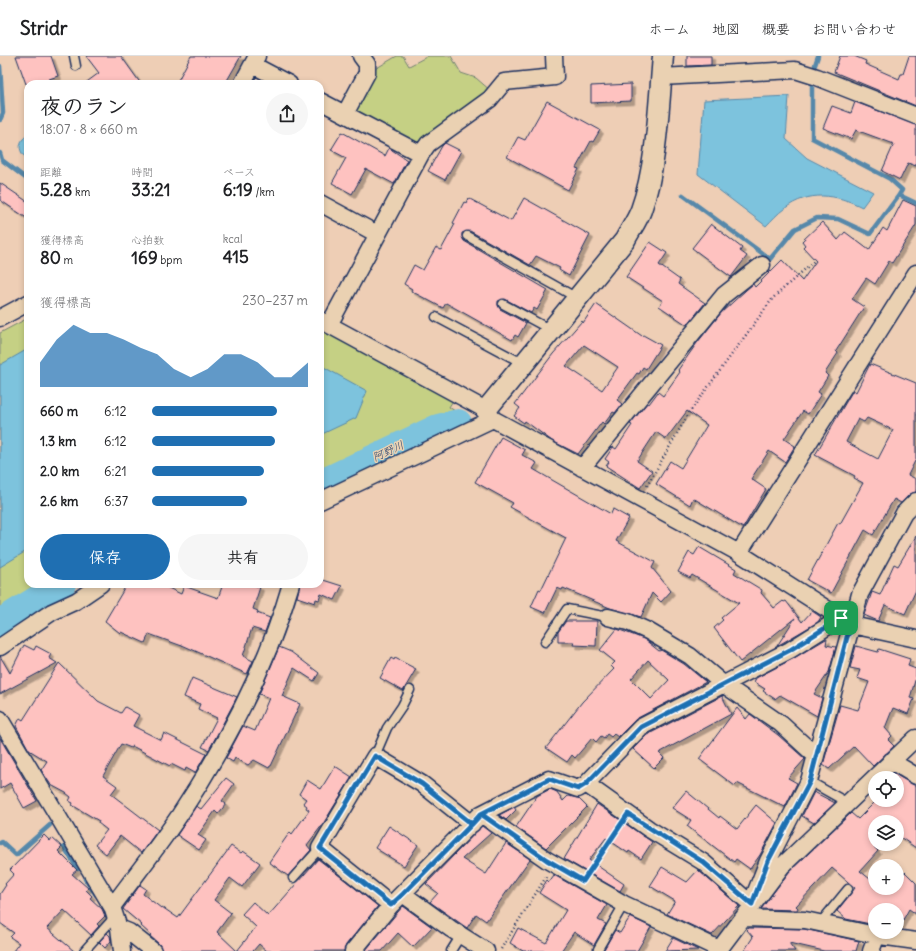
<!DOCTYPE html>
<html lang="ja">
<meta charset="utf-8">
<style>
body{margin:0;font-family:Delius,"Klee One",sans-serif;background:#f6f6f6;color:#202124;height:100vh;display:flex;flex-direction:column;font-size:15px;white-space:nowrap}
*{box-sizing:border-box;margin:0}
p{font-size:13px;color:#757577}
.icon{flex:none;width:22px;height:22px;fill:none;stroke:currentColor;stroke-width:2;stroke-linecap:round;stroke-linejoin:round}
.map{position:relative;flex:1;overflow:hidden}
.sheet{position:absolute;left:24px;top:24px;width:300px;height:508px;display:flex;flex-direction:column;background:#fff;border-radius:12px;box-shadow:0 2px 6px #0003}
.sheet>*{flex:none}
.tools{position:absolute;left:868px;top:715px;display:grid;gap:8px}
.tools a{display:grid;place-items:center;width:36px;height:36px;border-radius:50%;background:#fff;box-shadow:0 2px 6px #0003;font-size:20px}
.pin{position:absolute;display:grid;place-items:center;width:34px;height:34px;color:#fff;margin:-17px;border-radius:8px;box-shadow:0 2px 6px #0006}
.round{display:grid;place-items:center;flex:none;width:42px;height:42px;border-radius:21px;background:#f6f6f6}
.summary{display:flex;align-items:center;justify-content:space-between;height:68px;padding:0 16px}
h1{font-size:22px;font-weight:800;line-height:30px}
.metrics{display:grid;grid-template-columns:repeat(3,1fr);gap:6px;height:68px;padding:4px 16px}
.metrics div{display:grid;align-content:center}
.metrics b{font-size:17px;font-weight:800}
.metrics small{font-size:11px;font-weight:400}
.metrics p{font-size:11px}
.chart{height:112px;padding:8px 16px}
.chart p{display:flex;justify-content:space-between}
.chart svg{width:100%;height:72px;margin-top:4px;fill:#1f6fb2;opacity:.7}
.action{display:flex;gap:8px;margin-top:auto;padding:8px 16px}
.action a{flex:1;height:46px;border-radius:24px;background:#1f6fb2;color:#fff;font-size:16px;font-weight:800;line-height:46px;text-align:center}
.action a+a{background:#f6f6f6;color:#202124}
ul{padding:0 16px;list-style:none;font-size:13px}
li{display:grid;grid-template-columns:64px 48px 1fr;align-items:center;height:30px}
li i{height:10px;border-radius:5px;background:#1f6fb2}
header{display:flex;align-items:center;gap:24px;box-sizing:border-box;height:56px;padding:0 20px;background:#fff;border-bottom:1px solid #e0e0e0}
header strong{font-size:19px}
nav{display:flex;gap:22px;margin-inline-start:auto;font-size:14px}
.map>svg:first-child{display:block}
.green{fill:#c5d084;stroke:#708071}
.water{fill:#7dc3dd;stroke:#5688aa}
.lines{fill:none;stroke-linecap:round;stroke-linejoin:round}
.stream{stroke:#5688aa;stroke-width:4.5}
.river{stroke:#7dc3dd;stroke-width:28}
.building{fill:#fec2c0;stroke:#1b2f5e;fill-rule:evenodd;filter:url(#shadow)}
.service-casing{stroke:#1b2f5e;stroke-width:11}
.minor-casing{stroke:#1b2f5e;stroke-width:19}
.tertiary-casing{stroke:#1b2f5e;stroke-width:23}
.path{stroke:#1b2f5e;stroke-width:2.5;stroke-dasharray:1 3;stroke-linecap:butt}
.service{stroke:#ead1b2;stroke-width:8}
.minor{stroke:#ead1b2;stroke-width:16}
.tertiary{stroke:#ead1b2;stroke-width:20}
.route-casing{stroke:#fff;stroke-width:8}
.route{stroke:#1f6fb2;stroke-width:5}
.labels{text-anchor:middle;stroke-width:3;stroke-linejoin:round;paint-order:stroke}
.water-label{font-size:11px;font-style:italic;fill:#2a4571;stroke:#ead1b2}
</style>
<header>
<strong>Stridr</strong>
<nav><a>ホーム</a><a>地図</a><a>概要</a><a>お問い合わせ</a></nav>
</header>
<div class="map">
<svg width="916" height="895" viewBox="0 0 916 895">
<defs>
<filter id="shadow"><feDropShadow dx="3.5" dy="3.5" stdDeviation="0" flood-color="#0004"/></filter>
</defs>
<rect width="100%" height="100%" fill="#eeceb5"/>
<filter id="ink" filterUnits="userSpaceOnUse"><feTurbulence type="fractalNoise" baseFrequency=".025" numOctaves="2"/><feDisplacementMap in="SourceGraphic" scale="8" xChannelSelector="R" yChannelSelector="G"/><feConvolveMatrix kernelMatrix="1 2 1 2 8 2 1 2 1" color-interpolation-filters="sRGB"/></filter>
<g filter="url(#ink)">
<path class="green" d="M397,0H403L409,10L428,0H451L461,17L476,22L491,35L481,45L418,86L409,87L357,59L355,50L375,13Z
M28,262V528H45L0,557V277Z
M320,270L454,343L449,351L455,355L320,420Z"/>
<path class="water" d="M789,40L786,83L807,102L873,136L862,151C836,138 809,134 784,153C778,157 772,164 766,170L698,118L704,44Z
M28,79V103C18,97 17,85 28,79Z
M28,293V494L0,511V309Z
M320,309L367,335L356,362L320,379Z"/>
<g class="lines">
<path class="stream" d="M815,9L818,0
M0,10L3,57L0,64
M812,26V82L890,123L902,134L899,139
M0,97L2,104L28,124
M683,139L770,203L795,173L817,162L838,163L870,178L899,139L916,147
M0,787L2,786L16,799L50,769
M64,791L78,813
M85,823L96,839"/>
<path class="river" d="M320,428L438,372L458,367
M0,567L62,528"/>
</g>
<path class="building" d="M16,0H51L58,20L49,23L50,28H26Z
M86,0H121L141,28H84L99,17Z
M191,0H241L225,28H176Z
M687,0H711V9L687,10Z
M840,0H854L866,5L865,8L899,23L901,18H903L909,0H916V50L834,16Z
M631,28V45L591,47V30Z
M547,45L600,74L593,86L591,85L576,112L579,113L568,134L507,101L518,81L525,84Z
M855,46L916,69V110L908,107L900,124L882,115L894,88L856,74L851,83L823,72L832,50L851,57Z
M342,76L385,100L389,92L407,104L394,128L366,113L352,138L332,127L346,102L331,94Z
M445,87L461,95L445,124L428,115L442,90Z
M0,127L28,146V163L0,144Z
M468,142L511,165L524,142L590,179L569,220L559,214L560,212L536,200L530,209L470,175L462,177V180L464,185L548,234L537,254L534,252L531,257L505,243L498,245V249L500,253L526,267L518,281L515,279L512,284L446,247L443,252L411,235L412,233L404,228L414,209L423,214L436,191L441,194L455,168L453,167L464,146L466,147Z
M903,144L916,150V169L892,207L889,205L875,228L866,222L852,243L864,251L836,295L838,297L825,317L828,320L818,336L821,338L808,358L803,355L784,383L795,390L785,406L769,395L751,423L766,433L743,472L693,442L690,449L656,428L670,405L681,412L707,369L687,355L666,383L656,376L637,405L652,415L640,432L606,410L609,406L605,403L613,391L616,393L632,369L630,368L647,347L649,348L658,336L663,340L680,316L678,314L697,287L721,257L746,234L753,228L755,231L782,204L802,225L816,205L803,191L805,189L802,185L822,166L838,184L845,176L869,194L883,172L887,175Z
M711,168L742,192L740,195L747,200L731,221L692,192Z
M650,186L667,197L659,209L680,224L678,228L705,247L687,269L659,250L663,245L626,221Z
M596,248L642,280L643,279L661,289L646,313L643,311L639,318L637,317L617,344L622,348L615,357L613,356L604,368L602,366L578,398L552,385L525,365L524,367L514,360L520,352L515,348L553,298L582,265L583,267ZM584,289L618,311L602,334L566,310Z
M870,308L916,327V403L908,419L916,423V436L910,438L901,447L894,443L873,479L865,474L831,537L807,524L838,467L840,468L863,427L854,422L855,420L815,399L853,334L856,336ZM867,362L893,374L878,403L846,386L858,363L864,366Z
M501,381L525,394L522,399L537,407L533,413L611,458L613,453L629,462L616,485L655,506L652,512L671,535L661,546L652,537L641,561L610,552L563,532L562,534L557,532L545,557L531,551L539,533L541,534L566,482L510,451L513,447L475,426Z
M916,480V534L905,558L885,549L878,565L864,559L872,536L880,539L894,508L898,510Z
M699,491L736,513L734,517L762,534L761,537L774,552L783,545L784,546L786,545L802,566L812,555L821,561L818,566L777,590L795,562L740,606L714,572L723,564L721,562L739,547L692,519L690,522L678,516L689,496L694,499Z
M320,523L342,530L335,544L321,538L319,544L316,543L315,547L297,541L300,528H320Z
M127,528H160L181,538L184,530L218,542L223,528H250L260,531L253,553L258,555L257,557L270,562L265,576L252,572L243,600L253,605L247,618L182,589V590L149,578L145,587L121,576L120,577L105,565Z
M566,565H597L596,590L573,589L574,586H558V576Z
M617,573L644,583L659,595L661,594L684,608L706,626L636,663L618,681L614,678L611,681L607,678L604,682L601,680L596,686L592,682L575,702L572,699L567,706L546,692L582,646L614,613L611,610L615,606L600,594ZM648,604L669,624L651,643L631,623Z
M826,583H827L826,589L836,591L829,616L814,638L822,642L817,660L780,639L775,643L763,635L765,633L754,626L756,622L794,602Z
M24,589L34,594L36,590L51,598L49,602L57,607L0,638V600L10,617Z
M856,590L878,596L879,593L910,603L908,610L916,613V621L910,642L914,643L908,658L893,652L885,672L892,680L888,684L894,690L873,710L854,690L829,713L823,709L840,649L858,654L869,626L857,622L860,614L850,612Z
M279,591L291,596L319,617L314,625L294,612L282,640L300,648L271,710H270L269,712L254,704L248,709L235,702L233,706L226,702L243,670L255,675L269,642L259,638Z
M391,602L394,604L395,602L416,613L403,635L380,622Z
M59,607L98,645L121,657L125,651L139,659L133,670L161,684L164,677L206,698L195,717L186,712L185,715L171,708L170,710L132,690L131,692L121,688L103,720L117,730L111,738L158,774L141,797L120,780L106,798L95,789L107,774L98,767L99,765L72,749L73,747L69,745L71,741L66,737L51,729L41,714L47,705L29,694L16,670L20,662L23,664Z
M192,622L237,641L209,694L202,691L217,662L198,653L200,648L184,641Z
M722,640L731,658L659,697L664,702L654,712L633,693L647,679Z
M737,652L746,663L750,658L778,679L805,703L788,722L797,727L785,751L737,727L735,730L699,703Z
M0,682L37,745L24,752L10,727L0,733Z
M335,710L352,721L323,768L307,789L311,794L288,820L269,806L290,776L292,778L308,756L309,754L306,752L307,750L303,747L306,743L299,738L307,724L321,733Z
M893,717L916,730V792L897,779V766H875V792L878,795L860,815L875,827V832H897V825L905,816L916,827V858L909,853L898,873L897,854H875V869L846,863L837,855L855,832L832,812L796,850L798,852L797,854L761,853L789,816L851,757L858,763L876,745L870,739L875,734V744H897V722H888Z
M226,722L234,728L222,745L226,748L218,758L215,755L198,779L206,784L199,794L177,779L196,750L201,753Z
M550,733L557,736L563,745L568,740L578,742L587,751L546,792L516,771L537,740Z
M686,735L719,762L720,760L737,773L756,749L777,767L760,799L750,813L736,803L734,806L687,770L691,764L672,752Z
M814,736L835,747L814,767L802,760Z
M597,748L652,786L641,803L629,795L628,797L606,782L589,804L624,828L620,835L564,803Z
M514,751L516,754L506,764L499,759Z
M389,770L418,789L404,810L375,792Z
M482,770L491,777L462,803L486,818L506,787L530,803L486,865L476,858L467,872L430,846L438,837L426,828Z
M44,779L50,785L52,782L62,791L58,795L77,814L72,818L88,832L86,834L92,840L90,842L102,853L105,860L97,868L99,870L91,879L64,854L47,872L74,895H13L19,887L10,881L14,877L0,867V838L6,829L5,828L14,818L10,814Z
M231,790L241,797L243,795L260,807L242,831L230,822L214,844L231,857L217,876L237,895L256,871L242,858L253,846L268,860L318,803L378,850L346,889L344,895H267L259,888L253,895H162L159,888L150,880L151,879L141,870L142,869L123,853L140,829L146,833L143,838L161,852L162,851L178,862Z
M662,811L687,826L698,814L739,850L712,879L667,858L675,845L650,830Z
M554,819L607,849L598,864L606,868L594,889L574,876L561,895H523L510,887L518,872L546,887L566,854L539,837L547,824L549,826Z
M403,850L432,871L413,891L398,877L382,895H365Z
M630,861L651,871L637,895H603L615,874L620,877Z
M749,872L804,873L859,885L856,895H824L789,887L795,895H744L753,881L747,874Z
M107,877L110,880L111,885L105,892L99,886Z
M673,882L698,894L665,895Z"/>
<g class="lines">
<defs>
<path id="service" d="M74,0L76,10
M467,180L577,242
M503,248L551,274
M436,261L524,308
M545,586L567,553L608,561
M375,700L387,672L402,650L410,634
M809,725L848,747
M293,822L320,792
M820,867L848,833
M598,893L624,848
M84,895L111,865L116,864
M451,895L461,879"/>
<path id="minor" d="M253,9L289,28
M661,21L795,14L817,21L916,60
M242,28L257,0
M320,45L421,98
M345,58L367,17V8L361,0
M320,147L377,178
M0,262L28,247
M320,264L486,354L493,363L739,497L852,569L916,583
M329,269L421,98L428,88L490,43L504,26L555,21L554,0
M582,412L724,239L762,209
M320,445L493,363
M739,497L916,217
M608,561L628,566L648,575L690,600L723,628L781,668L816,700
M0,591L52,556L76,545L101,528
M0,663L112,851L119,872L122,895
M891,705L916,720
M586,728L649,773L703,806L751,848L768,805L809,725L860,538L904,457L916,445
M481,758L547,804L624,848L719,893
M403,838L451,873L486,895
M391,849L320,792L375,700L422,728L472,768
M112,851C134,821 158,791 179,760C226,689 267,611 291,528
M744,862L805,864L880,880L916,885
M119,872L129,876L153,895
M353,895L391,849L481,758L549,723L578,733L586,728L641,671L790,594L841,562
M718,895L782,810L916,682
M871,895L877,879"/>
<path id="tertiary" d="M486,354L625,184C630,174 637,165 641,154C657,110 659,47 663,0"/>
</defs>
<use href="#service" class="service-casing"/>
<use href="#minor" class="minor-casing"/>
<use href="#tertiary" class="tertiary-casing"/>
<path class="path" d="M647,430L689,357L773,242L814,205
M591,813L619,770
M501,893L546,821"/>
<use href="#service" class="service"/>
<use href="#minor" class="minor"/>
<use href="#tertiary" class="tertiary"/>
</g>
</g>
<g class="lines" filter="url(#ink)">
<defs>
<path id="route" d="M841,562L790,594L641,671L586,728L578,733L549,723L481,758L472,768L403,838L391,849L320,792L375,700L422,728L472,768L481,758L547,804L583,825L628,758L703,806L752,848L768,805L810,725L847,581L852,569L841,562"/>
</defs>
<use href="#route" class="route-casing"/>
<use href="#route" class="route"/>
</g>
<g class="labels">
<g class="water-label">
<text transform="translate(388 395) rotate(-25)" y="4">阿野川</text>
</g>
</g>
</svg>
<div class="tools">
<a><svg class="icon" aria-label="locate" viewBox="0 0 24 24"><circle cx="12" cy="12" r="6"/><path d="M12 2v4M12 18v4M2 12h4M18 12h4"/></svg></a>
<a><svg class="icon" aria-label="layers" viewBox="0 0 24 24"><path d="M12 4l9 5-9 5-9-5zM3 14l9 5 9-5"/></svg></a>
<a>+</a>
<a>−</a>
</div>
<div class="pin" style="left:841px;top:562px;background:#1e9e55"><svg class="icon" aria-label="arrive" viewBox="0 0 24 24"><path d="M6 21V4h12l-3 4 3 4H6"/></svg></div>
<section class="sheet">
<div class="summary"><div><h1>夜のラン</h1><p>18:07 · 8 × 660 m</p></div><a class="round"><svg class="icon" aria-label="share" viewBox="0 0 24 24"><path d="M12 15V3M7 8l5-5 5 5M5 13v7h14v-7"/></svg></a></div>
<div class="metrics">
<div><p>距離</p><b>5.28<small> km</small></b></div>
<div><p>時間</p><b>33:21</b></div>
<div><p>ペース</p><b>6:19<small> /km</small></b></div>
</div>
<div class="metrics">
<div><p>獲得標高</p><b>80<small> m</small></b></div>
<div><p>心拍数</p><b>169<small> bpm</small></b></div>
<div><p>kcal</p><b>415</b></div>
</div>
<div class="chart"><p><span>獲得標高</span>230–237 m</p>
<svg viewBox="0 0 160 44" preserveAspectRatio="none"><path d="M0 44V29L10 15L20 6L30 11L40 11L50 15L60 20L70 24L80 33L90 38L100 33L110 24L120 24L130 29L140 38L150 38L160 29V44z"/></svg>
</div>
<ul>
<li><b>660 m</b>6:12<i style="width:80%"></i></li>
<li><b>1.3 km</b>6:12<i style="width:79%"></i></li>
<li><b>2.0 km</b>6:21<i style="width:72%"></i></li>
<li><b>2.6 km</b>6:37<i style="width:61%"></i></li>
</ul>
<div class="action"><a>保存</a><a>共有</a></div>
</section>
</div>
